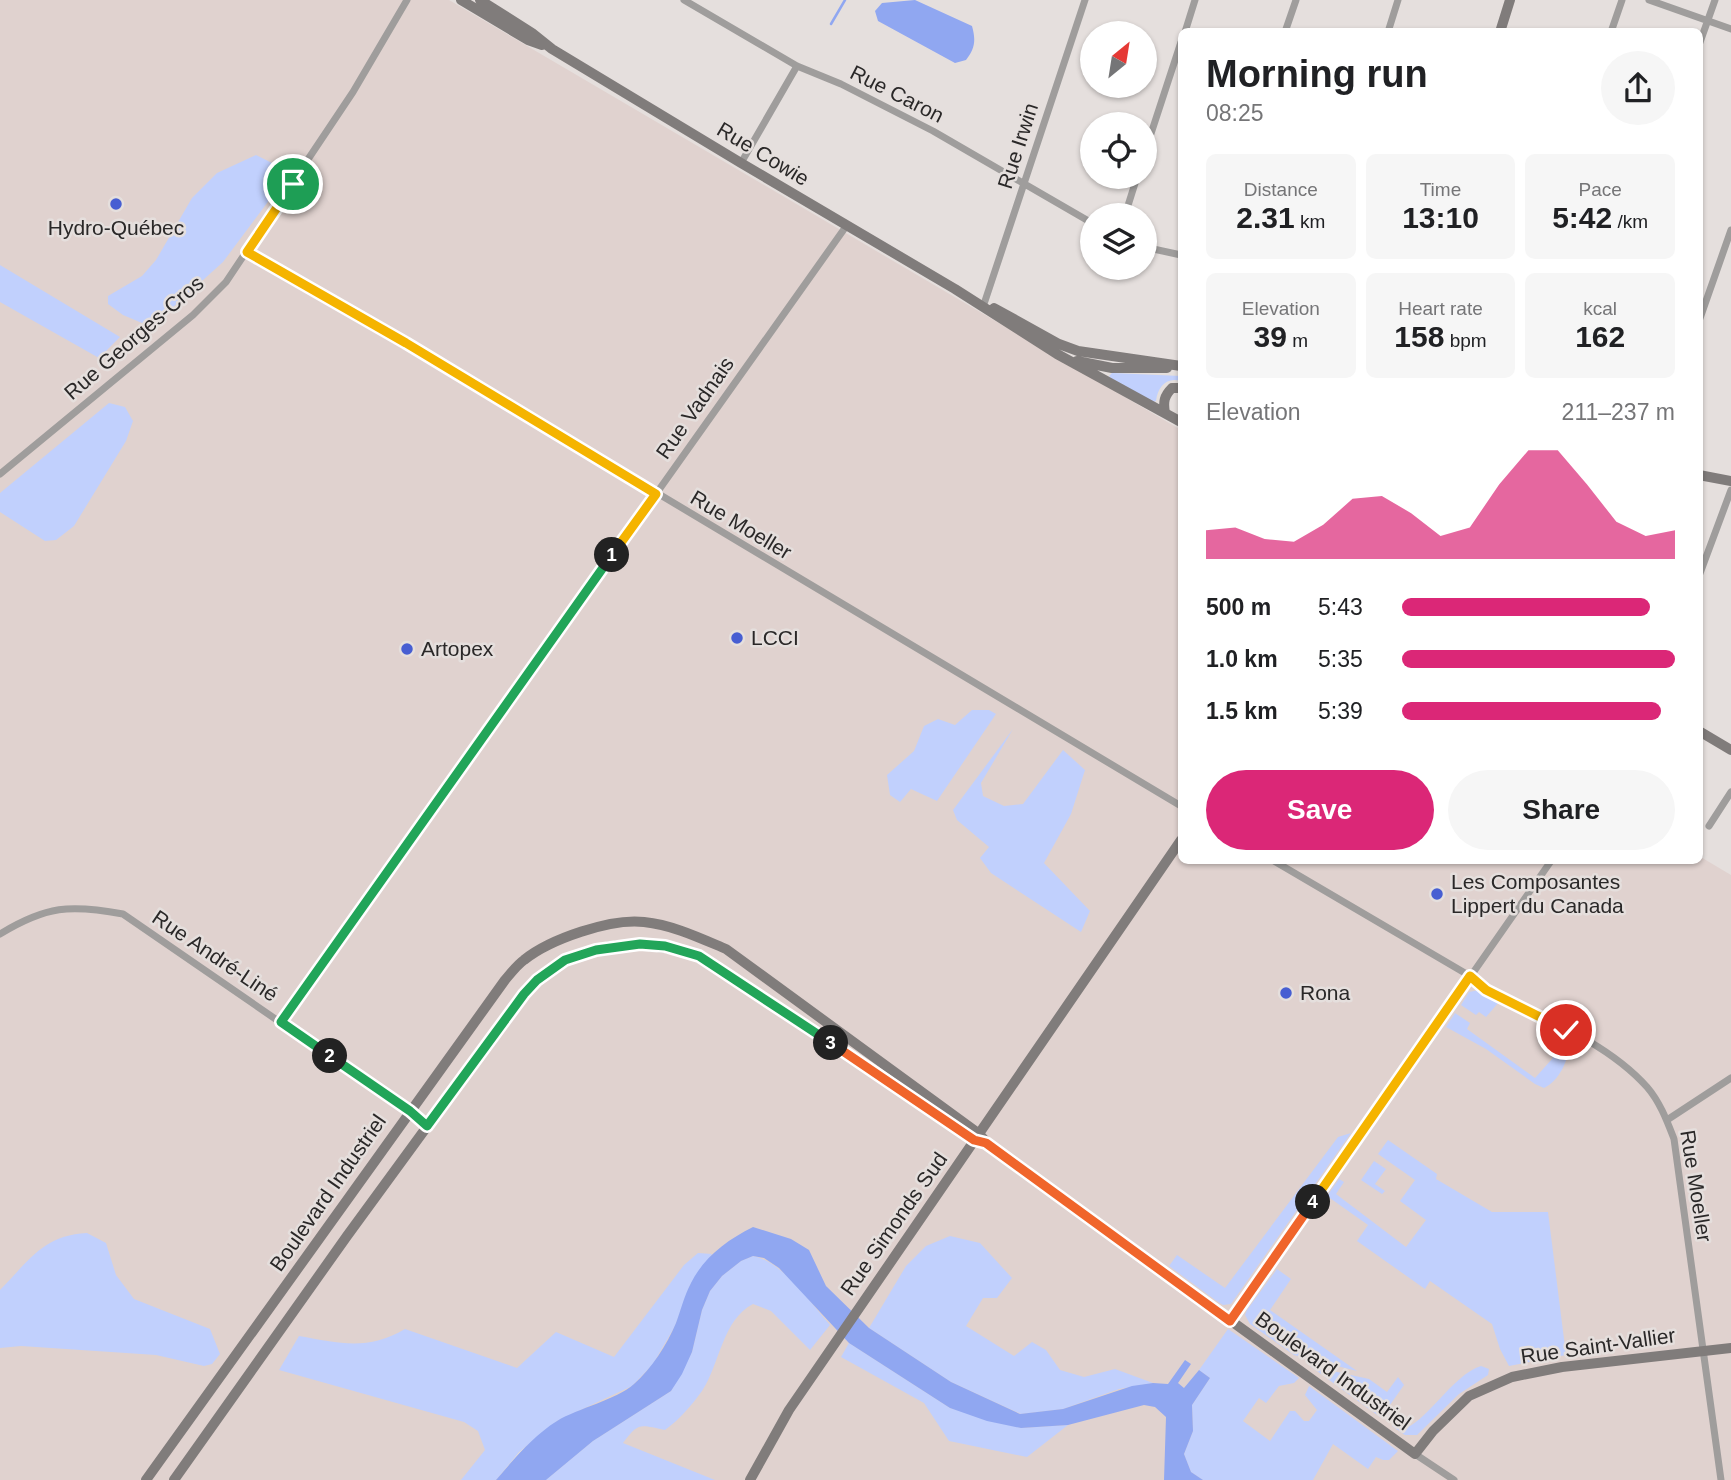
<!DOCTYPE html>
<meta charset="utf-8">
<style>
body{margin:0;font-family:Helvetica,sans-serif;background:#f6f6f6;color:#202124;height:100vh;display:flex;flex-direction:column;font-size:26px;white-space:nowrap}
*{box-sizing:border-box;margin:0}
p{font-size:23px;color:#757577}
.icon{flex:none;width:38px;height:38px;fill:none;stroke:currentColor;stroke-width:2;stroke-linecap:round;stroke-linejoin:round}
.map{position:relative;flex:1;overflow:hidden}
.details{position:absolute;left:1178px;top:28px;width:525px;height:836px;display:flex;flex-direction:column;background:#fff;border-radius:10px;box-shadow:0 2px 5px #0004}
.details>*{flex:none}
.needle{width:46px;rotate:30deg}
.controls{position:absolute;left:1080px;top:21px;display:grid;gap:14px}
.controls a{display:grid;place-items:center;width:77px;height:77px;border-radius:50%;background:#fff;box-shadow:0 2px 5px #0004;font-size:35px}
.pin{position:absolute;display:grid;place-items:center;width:60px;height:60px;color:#fff;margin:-30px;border:4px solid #fff;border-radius:50%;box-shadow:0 2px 7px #0007}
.km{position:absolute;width:35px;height:35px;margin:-18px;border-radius:50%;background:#222;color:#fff;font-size:19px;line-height:35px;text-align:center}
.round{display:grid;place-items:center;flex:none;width:74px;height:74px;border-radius:37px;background:#f6f6f6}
.headline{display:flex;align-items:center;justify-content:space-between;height:119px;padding:0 28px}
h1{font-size:38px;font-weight:800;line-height:52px}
.metrics{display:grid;grid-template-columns:repeat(3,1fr);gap:10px;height:119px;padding:7px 28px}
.metrics div{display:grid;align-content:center;border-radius:10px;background:#f6f6f6;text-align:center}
.metrics b{font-size:30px;font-weight:800}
.metrics small{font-size:19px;font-weight:400}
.metrics p{font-size:19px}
.chart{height:196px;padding:14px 28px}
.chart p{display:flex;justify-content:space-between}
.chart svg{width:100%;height:126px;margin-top:7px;fill:#db2777;opacity:.7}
.cta{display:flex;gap:14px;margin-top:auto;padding:14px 28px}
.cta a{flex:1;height:80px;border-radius:42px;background:#db2777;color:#fff;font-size:28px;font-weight:800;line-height:80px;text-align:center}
.cta a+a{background:#f6f6f6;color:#202124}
ul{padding:0 28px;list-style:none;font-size:23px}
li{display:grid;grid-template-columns:112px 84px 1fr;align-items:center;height:52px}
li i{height:18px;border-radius:9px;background:#db2777}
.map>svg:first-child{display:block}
.built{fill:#e0d2cf}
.green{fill:#c1d0fd}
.water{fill:#90a7f1}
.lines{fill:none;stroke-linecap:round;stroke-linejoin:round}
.stream{stroke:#90a7f1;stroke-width:2.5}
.street{stroke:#9f9d9c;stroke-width:7}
.secondary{stroke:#807c7b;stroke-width:10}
.split-1-casing{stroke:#fff;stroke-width:14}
.split-2-casing{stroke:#fff;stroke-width:14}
.split-3-casing{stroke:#fff;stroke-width:14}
.split-4-casing{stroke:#fff;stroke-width:14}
.split-5-casing{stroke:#fff;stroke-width:14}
.split-1{stroke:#f5b400;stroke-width:9}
.split-2{stroke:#22a559;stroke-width:9}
.split-3{stroke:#22a559;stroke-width:9}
.split-4{stroke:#f0652b;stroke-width:9}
.split-5{stroke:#f5b400;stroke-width:9}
.poi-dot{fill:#475ed2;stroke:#e5dfdd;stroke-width:2.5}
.labels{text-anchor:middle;stroke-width:5;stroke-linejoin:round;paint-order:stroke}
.street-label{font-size:21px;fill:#2a2828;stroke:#e5dfdd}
.poi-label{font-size:21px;fill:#2a2828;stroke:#e5dfdd;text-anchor:start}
</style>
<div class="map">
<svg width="1731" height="1480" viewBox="0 0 1731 1480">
<rect width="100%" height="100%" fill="#e5dfdd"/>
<path class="built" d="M0,0H449L1181,430V861H1699V856L1731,875V1480H704L557,1421L519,1452L496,1480H0Z"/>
<path class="green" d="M256,155L274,164L278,178L273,195L223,262L161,318L142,323L123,315L108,304V296L142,276L156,260L192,198L217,173Z
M0,265L120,337L99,358L0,302Z
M1112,373L1181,376V381C1166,377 1158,387 1156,401L1153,402L1111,378L1109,376Z
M109,403L125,407L133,421L126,441L74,526L56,540L45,541L0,512V493Z
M972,710H989L996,714L937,801L911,789L900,802L890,795L887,775L914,751L924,726L938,719L955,725Z
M1013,729L981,783L983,796L1004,806L1023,804L1063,750L1085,770L1071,814L1044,863L1090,911L1081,932L991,873L980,858L989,847L957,820L953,810Z
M1479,990L1499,1002L1486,1017L1479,1012L1476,1015L1461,1005L1469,992Z
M1455,1013L1470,1023L1467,1029L1535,1078L1552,1059L1561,1041L1569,1044C1569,1060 1559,1081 1544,1088L1535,1084L1486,1049L1446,1027Z
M1351,1133L1231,1304L1223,1305L1218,1302L1169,1266L1177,1255L1225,1288L1338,1137Z
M1388,1140L1437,1174L1436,1179L1492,1212H1548L1566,1355L1509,1366L1500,1349L1492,1324L1430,1281L1425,1289L1357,1241L1368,1225L1327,1196L1339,1179L1344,1182L1336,1194L1406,1247L1426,1220L1400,1201L1415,1180L1378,1154Z
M1374,1161L1386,1169L1375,1184L1385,1191L1382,1194L1361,1180Z
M87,1233L106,1243L116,1275L134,1299L210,1329L220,1354L212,1364L204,1366L156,1355L21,1346L0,1348V1290C29,1261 43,1235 87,1233Z
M950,1236L980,1243L1012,1278L997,1298H983L966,1326L1014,1356L1032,1342L1046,1350L1060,1370L1084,1377L1115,1369L1153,1383L1119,1389L1063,1409L1021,1414L951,1382L869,1328L906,1266L926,1246Z
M698,1253L712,1254L690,1285L675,1326L653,1364L632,1386L557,1421L519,1452L496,1480H461L485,1450L478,1431L464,1422L279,1370L299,1336C339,1343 368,1351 405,1329L517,1368L556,1332L614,1357L684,1265Z
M753,1256C783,1262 810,1302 830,1325L810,1350L771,1311L753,1304C722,1320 720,1364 702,1391C691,1406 680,1419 665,1430C639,1425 639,1422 623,1443L715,1480H546L593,1441L671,1391L692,1352L702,1310L710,1291L722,1276L741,1261Z
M1277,1269L1291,1279L1270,1310L1357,1371L1294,1355L1250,1324L1245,1315L1247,1310Z
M1228,1329L1299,1378L1294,1383L1279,1386L1266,1403L1259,1398L1243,1421L1270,1441L1290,1411H1295L1304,1421H1309L1317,1410L1305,1395L1309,1386L1398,1451L1389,1460H1383L1376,1457L1368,1469L1333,1444L1313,1480H1203L1191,1472L1184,1454L1193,1431L1192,1405L1210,1378L1199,1370Z
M849,1343L950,1408L1021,1428L1068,1425L1027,1457L949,1441L924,1403L841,1357Z
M1310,1366L1369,1379L1387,1392L1398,1377L1404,1385L1385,1412L1390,1417H1380Z
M1481,1366L1489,1369L1488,1375L1459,1394L1417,1435H1405L1392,1426L1395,1422L1403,1428C1423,1427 1453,1374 1481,1366Z"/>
<path class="water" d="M915,0L972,26C976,40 975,49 966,60L955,63L878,21L875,11L882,3Z
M753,1227L791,1239L809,1250L826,1286L869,1328L951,1382L1020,1414L1063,1409L1132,1386L1153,1383L1168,1384L1185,1360L1191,1364L1178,1383L1184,1388L1199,1370L1210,1378L1192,1405L1193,1431L1184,1454L1191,1472L1203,1480H1164L1166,1417L1155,1407L1144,1405L1068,1425L1021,1428L987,1421L950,1408L849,1343L779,1268L764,1258L753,1256L741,1261L722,1276L710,1291L702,1310L692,1352L682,1374L671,1391L593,1441L546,1480H496C514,1459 533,1436 557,1421C578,1408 616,1400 634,1384C651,1369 667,1345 676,1323C681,1310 684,1296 691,1283C704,1257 727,1240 753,1227Z"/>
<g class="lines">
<path class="stream" d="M831,24L845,0"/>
<path class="street" d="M684,0L797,66L841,84L933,131L1092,223
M1649,0L1731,29
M1185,32L1195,0
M1285,32L1296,0
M1388,32L1398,0
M1611,32L1622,0
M1699,45L1715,0
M1144,155L1181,42
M741,163L797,66
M1125,215L1137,177
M1144,247L1181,255
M247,252L406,343L1181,806
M984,304L1085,0
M1699,321L1731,230
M0,474L193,315L226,282L353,92L407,0
M1699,576L1731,490
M1709,826L1731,792
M1274,861L1470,976L1486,990C1540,1017 1606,1041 1647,1087C1660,1102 1667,1121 1674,1139L1721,1480
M0,934C46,906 70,904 123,914L409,1111L427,1126
M281,1022L847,225
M1667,1120L1731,1078
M1230,1321L1551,861
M1415,1454L1454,1480"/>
<path class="secondary" d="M461,0L528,40L542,45
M480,0L532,33L552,49L741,163L955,289L1057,354L1181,422
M1500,32L1510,0
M994,308L1059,344L1078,351L1181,366
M1077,361L1112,368H1167
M1165,413C1163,402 1164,396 1172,388H1181
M1699,475L1731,481
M1699,731L1731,750
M146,1480L505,980C511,973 517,965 524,960C550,939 611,918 644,922C673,925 700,938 726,949L978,1133L991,1147L1415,1454L1433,1431L1469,1396L1512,1377L1562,1367L1731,1348
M174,1480L347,1236L524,994C574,940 631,936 699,956L974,1140L986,1143
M750,1480L789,1410L1181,840"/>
</g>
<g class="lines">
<defs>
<path id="split-1" d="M293,184L247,252L406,343L656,494L612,555"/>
<path id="split-2" d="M330,1056L281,1022L612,555"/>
<path id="split-3" d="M330,1056L410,1111L427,1126L524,994L537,980L565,960L596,950L640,944L665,946L699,956L831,1043"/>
<path id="split-4" d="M831,1043L974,1140L986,1143L1230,1321L1313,1202"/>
<path id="split-5" d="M1313,1202L1470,976L1486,990L1566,1030"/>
</defs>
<use href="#split-1" class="split-1-casing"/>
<use href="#split-2" class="split-2-casing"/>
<use href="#split-3" class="split-3-casing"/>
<use href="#split-4" class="split-4-casing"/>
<use href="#split-5" class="split-5-casing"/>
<use href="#split-1" class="split-1"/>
<use href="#split-2" class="split-2"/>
<use href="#split-3" class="split-3"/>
<use href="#split-4" class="split-4"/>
<use href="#split-5" class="split-5"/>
</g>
<g class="poi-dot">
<circle cx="116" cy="204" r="7"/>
<circle cx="737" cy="638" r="7"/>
<circle cx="407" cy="649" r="7"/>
<circle cx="1437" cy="894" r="7"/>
<circle cx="1286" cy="993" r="7"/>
</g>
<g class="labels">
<g class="street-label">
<text transform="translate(897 94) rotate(27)" y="7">Rue Caron</text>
<text transform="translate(1018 146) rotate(-72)" y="7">Rue Irwin</text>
<text transform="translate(763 154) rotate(31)" y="7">Rue Cowie</text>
<text transform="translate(134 338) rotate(-41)" y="7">Rue Georges-Cros</text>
<text transform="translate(695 408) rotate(-55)" y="7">Rue Vadnais</text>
<text transform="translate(741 525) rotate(31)" y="7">Rue Moeller</text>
<text transform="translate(215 956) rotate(34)" y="7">Rue André-Liné</text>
<text transform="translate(1696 1186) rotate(81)" y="7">Rue Moeller</text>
<text transform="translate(328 1193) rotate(-55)" y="7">Boulevard Industriel</text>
<text transform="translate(894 1224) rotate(-55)" y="7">Rue Simonds Sud</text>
<text transform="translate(1598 1346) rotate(-8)" y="7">Rue Saint-Vallier</text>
<text transform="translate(1333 1371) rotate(36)" y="7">Boulevard Industriel</text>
</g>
<g class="poi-label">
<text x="116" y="235" text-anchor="middle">Hydro-Québec</text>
<text x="751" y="645">LCCI</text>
<text x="421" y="656">Artopex</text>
<text x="1451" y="889">Les Composantes<tspan x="1451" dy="24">Lippert du Canada</tspan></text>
<text x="1300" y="1000">Rona</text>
</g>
</g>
</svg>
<div class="controls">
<a><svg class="needle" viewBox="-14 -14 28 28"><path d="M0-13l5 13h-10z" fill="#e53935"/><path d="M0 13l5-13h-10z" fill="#757577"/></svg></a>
<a><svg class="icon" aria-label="locate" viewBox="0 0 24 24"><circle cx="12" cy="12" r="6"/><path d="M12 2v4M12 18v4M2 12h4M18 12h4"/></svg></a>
<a><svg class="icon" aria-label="layers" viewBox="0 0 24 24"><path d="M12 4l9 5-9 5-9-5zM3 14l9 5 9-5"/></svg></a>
</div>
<div class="pin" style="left:293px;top:184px;background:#1e9e55"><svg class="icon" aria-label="arrive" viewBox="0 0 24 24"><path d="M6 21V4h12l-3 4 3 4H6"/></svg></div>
<div class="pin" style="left:1566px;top:1030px;background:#d93025"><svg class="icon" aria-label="check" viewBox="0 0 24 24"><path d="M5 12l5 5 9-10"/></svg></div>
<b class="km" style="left:612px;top:555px">1</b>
<b class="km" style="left:330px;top:1056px">2</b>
<b class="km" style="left:831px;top:1043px">3</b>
<b class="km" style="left:1313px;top:1202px">4</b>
<section class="details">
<div class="headline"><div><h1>Morning run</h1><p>08:25</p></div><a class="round"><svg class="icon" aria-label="share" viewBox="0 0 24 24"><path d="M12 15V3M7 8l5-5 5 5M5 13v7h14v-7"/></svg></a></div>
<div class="metrics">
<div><p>Distance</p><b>2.31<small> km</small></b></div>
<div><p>Time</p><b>13:10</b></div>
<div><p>Pace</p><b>5:42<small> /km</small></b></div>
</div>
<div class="metrics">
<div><p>Elevation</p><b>39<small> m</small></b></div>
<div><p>Heart rate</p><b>158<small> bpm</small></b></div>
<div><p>kcal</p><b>162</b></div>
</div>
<div class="chart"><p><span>Elevation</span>211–237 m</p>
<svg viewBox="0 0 160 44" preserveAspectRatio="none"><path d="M0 44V34L10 33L20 37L30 38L40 32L50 23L60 22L70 28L80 36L90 33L100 18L110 6L120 6L130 18L140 31L150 36L160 34V44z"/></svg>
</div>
<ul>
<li><b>500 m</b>5:43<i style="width:91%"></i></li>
<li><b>1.0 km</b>5:35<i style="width:100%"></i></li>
<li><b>1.5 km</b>5:39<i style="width:95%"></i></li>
</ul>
<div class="cta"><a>Save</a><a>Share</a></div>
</section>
</div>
